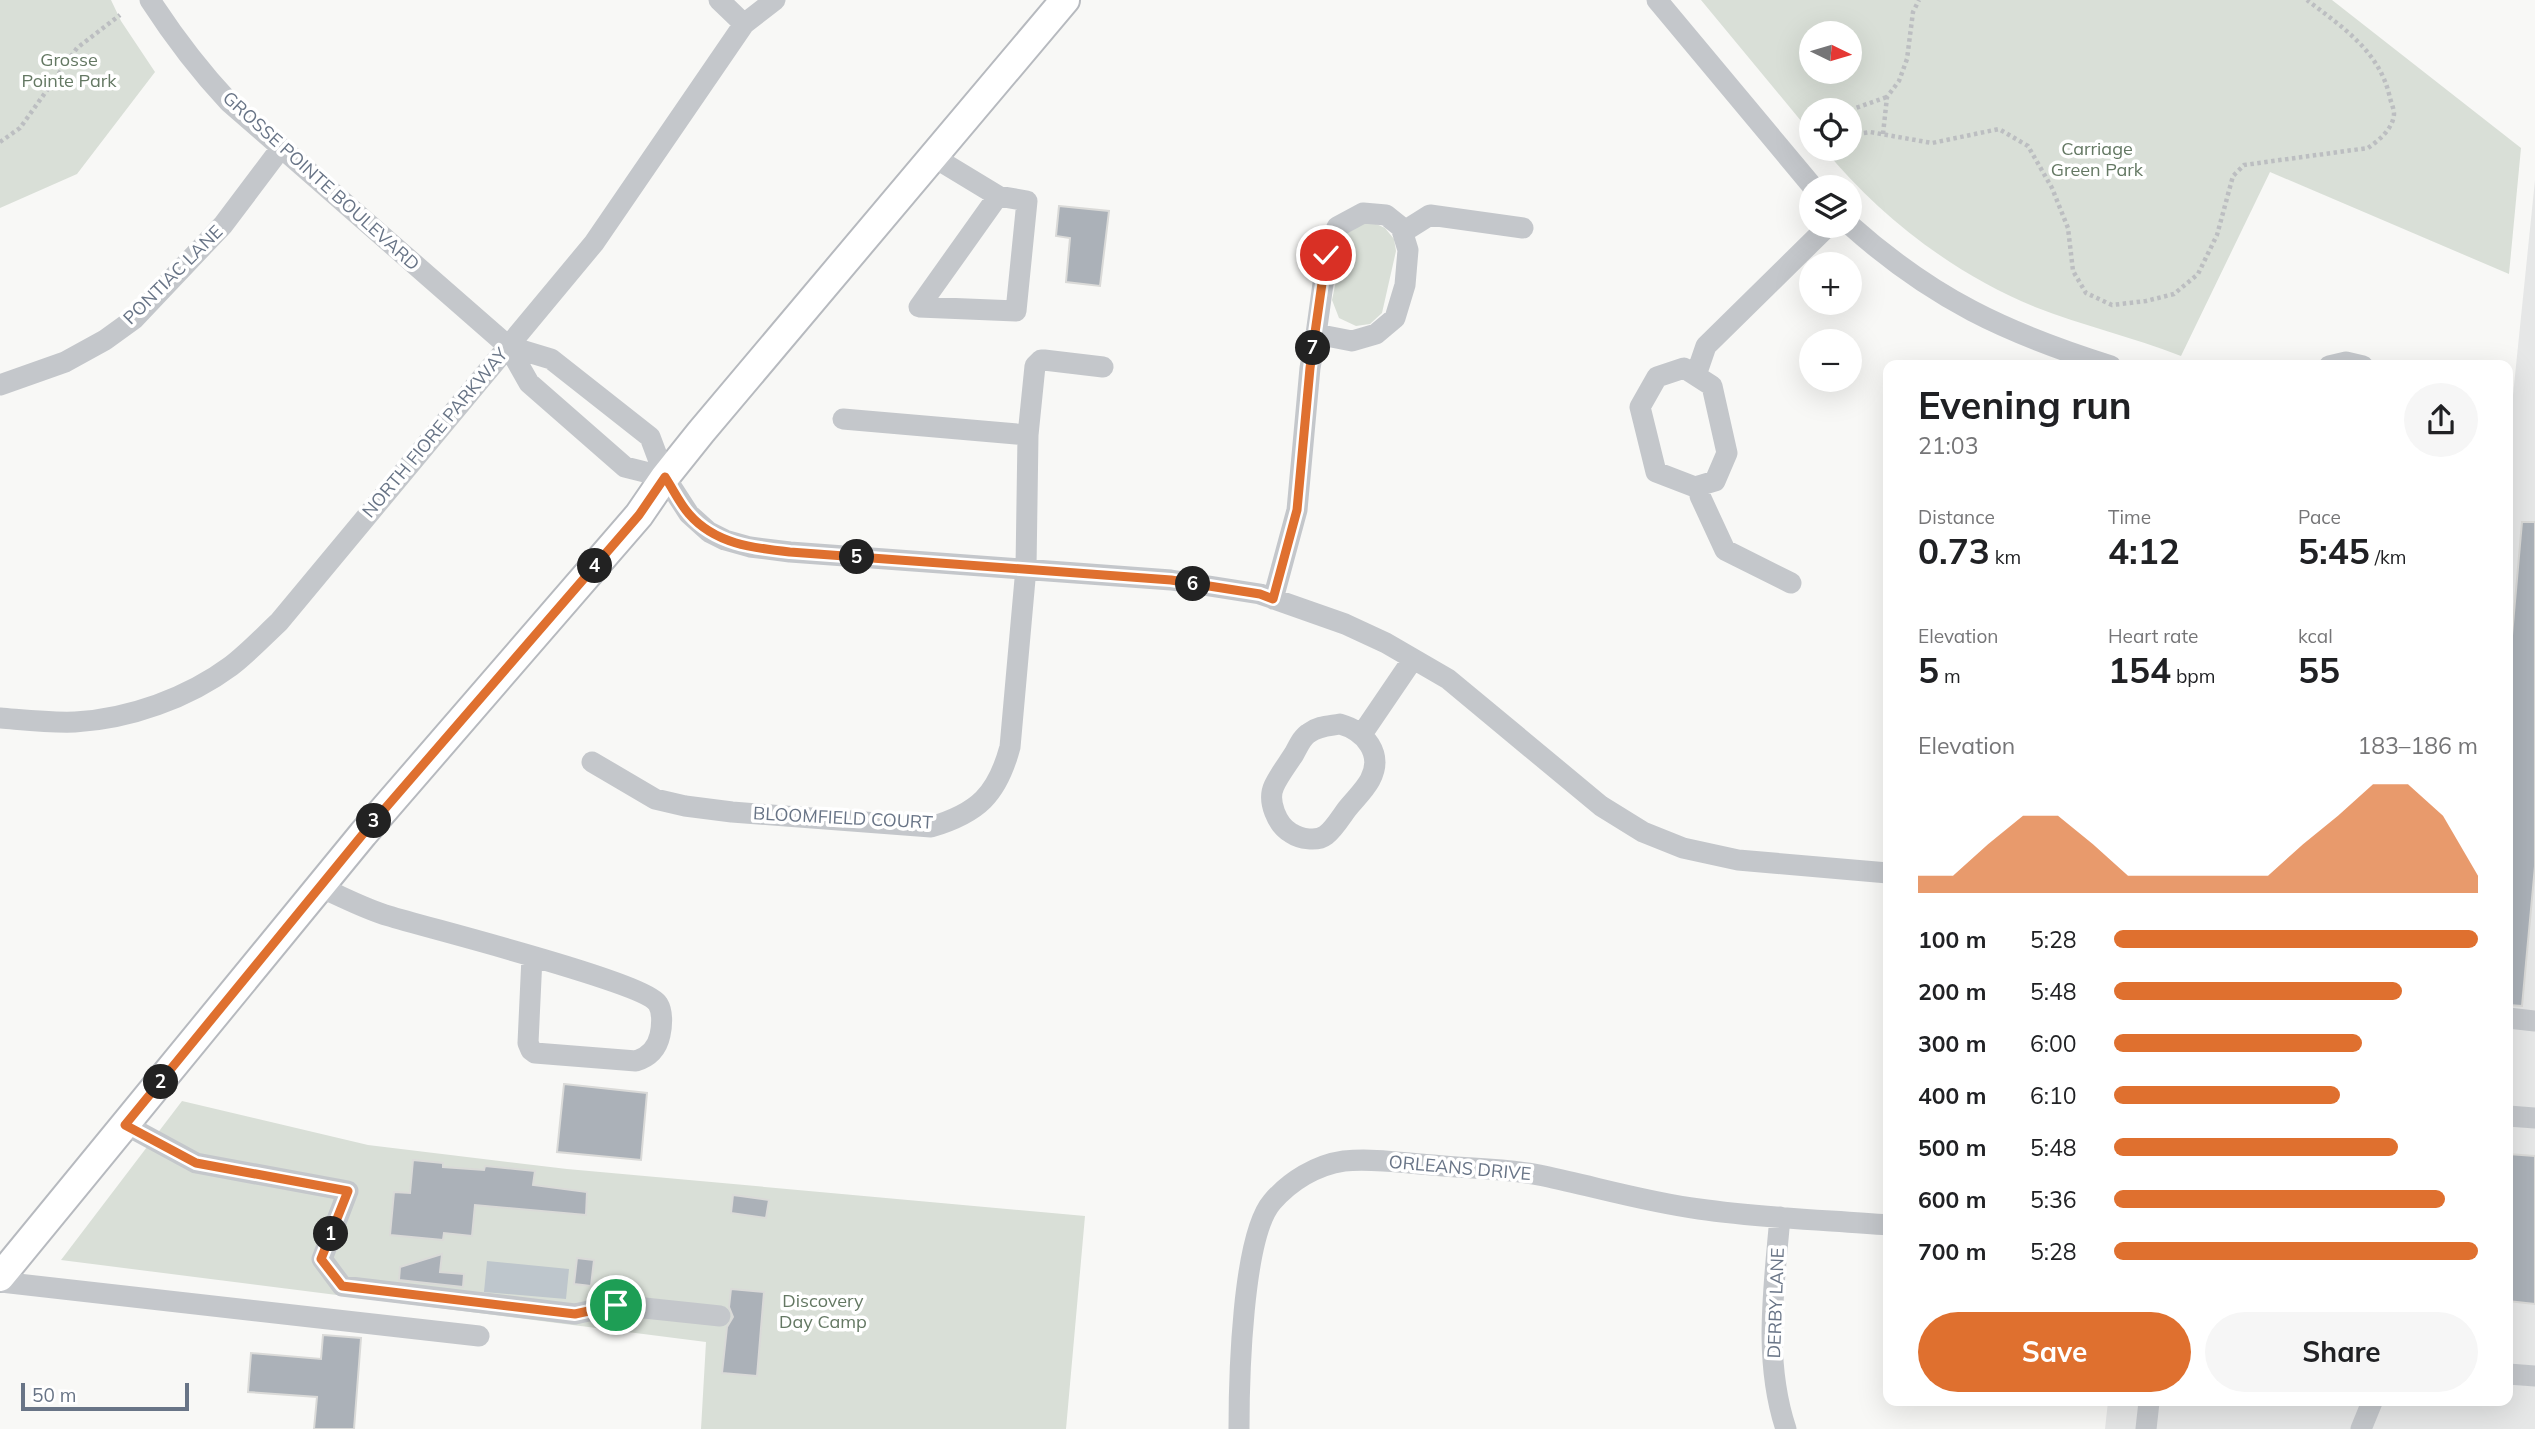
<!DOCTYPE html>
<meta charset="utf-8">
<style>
body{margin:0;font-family:Mulish,sans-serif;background:#f6f6f6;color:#202124;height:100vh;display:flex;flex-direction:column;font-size:26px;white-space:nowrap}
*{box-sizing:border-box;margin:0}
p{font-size:23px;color:#757577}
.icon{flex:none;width:38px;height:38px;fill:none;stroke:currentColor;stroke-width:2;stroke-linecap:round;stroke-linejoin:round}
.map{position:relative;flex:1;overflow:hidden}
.drawer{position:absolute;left:1883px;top:360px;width:630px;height:1046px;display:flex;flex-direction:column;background:#fff;border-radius:14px;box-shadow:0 7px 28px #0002}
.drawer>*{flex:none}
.needle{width:46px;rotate:95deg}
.fabs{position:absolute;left:1799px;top:21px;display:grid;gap:14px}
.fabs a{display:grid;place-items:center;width:63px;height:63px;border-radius:50%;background:#fff;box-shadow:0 7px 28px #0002;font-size:35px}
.scale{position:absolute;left:21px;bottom:18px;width:168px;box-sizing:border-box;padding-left:7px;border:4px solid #687486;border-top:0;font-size:19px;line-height:24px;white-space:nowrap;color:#687486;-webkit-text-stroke:5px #fff;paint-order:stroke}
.pin{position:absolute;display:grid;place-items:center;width:60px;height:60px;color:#fff;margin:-30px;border:4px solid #fff;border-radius:50%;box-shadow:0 2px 7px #0007}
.km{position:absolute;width:35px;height:35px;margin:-18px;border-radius:50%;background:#222;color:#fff;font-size:19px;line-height:35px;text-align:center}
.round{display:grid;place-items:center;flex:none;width:74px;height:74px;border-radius:37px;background:#f6f6f6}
.overview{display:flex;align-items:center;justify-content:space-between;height:119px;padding:0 35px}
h1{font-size:38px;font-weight:700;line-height:52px}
.metrics{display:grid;grid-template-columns:repeat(3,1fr);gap:10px;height:119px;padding:7px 35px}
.metrics div{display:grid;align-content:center}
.metrics b{font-size:35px;font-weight:700}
.metrics small{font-size:19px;font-weight:400}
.metrics p{font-size:19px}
.chart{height:196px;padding:14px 35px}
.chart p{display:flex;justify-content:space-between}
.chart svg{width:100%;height:126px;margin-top:7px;fill:#df702f;opacity:.7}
.cta{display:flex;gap:14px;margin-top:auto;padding:14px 35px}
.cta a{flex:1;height:80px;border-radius:42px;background:#df702f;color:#fff;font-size:28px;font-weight:700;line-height:80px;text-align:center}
.cta a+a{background:#f6f6f6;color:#202124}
ul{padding:0 35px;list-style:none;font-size:23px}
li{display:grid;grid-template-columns:112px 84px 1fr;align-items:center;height:52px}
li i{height:18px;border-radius:9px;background:#df702f}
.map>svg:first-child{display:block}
.built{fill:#e6e7e7}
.green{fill:#d9dfd7;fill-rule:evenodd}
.water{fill:#bec6cc}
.building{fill:#abb1b8;stroke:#dadad8;stroke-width:2}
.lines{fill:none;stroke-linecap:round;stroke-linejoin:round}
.major-casing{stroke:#b7babf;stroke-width:32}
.path{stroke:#bcbec1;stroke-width:4.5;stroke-dasharray:3.5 3.5;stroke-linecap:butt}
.minor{stroke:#c4c7cb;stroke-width:21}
.major{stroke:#fff;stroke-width:28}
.route-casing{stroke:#fff;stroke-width:14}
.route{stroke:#df702f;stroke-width:9}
.labels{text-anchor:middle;stroke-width:7;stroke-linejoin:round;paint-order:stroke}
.park-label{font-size:18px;fill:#647863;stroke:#fff}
.street-label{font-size:18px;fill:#687486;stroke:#fff}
</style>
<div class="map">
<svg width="2535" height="1429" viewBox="0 0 2535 1429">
<rect width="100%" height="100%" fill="#f8f8f6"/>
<path class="built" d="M2535,180V1429H2105L2108,1402H2508V444Z"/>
<path class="green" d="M0,0H111L121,21L155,72L77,174L0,208Z
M1701,0H2332L2521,148L2509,274L2270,172L2181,356C2133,337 2083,326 2035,307C1954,274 1879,216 1824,149H1850V110H1811V133ZM1850,33V72H1811V33Z
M1372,222L1385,228L1394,239L1396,251L1382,313L1370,324L1356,326L1339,318L1332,300L1346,234L1358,223Z
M182,1101L368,1145L567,1169L1085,1216L1066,1429H701L706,1342L61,1260Z"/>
<path class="water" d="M487,1261L569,1269L566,1299L484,1292Z"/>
<path class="building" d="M1059,206L1109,211L1100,286L1066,282L1070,238L1056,236Z
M2522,522H2535V866L2522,1006L2508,1005V681Z
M564,1084L647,1093L641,1160L557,1152Z
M2508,1154L2535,1156V1304L2508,1301Z
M413,1160L443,1163V1167L484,1170L485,1166L535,1171L533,1185L587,1192L586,1215L475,1205L472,1236L444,1233L443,1240L390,1235L394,1192L410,1193Z
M733,1195L769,1200L766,1218L731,1213Z
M442,1254L440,1272L464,1274L463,1287L399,1280L400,1267Z
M577,1258L594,1260L591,1286L574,1284Z
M731,1289L764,1292L757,1376L722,1373L727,1327L733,1317L729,1307Z
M323,1335L361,1338L354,1429H314L317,1397L248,1392L251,1353L321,1359Z"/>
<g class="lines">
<defs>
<path id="major" d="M0,1277L363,834L639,515L665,477L701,432L1065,0"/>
</defs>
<use href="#major" class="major-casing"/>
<path class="path" d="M1850,110L1887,97
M1883,134L1887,97L1899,81L1907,59L1913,12L1919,0
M1850,135L1870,132L1932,143L1999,129L2028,146L2052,188L2068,228L2073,271L2086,293L2112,305L2146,301L2174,294L2198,274L2217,235L2233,176L2244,165L2368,148C2379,140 2393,129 2394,114C2394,109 2391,102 2390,98C2380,51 2342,27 2307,0
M0,142L20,128L77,48L120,15"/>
<path class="minor" d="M150,0C174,37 199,70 229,102L508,346L529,383L625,467L665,477
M719,0L744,24
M1657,0L1813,187
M932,156L998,196L1027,201L1016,311L919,307L998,196
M1850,225C1933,299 2006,333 2111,366
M1403,232L1430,215L1523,228
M508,346L551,359L650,437L665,477L689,514L709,532L725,540L750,547L790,552L1171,580L1260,594L1345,624L1386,643L1448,679L1601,806L1643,832L1683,848L1738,860L1888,873
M2329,366L2346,362L2363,366
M1684,368L1712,386L1727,453L1715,481L1695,487L1656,472L1640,407L1657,377Z
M1696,375L1706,346L1828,226
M0,385L65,362L105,340L134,319L223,225L281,148
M843,419L1028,435
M1700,486V496L1725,550L1791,583
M1273,599L1297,510L1310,368L1316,334L1352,341L1376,334L1395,318L1405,285L1408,250L1401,227L1386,215L1363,213L1337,227L1327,255L1316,334
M0,718C25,720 50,723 75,722C129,719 188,698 231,666C248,653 263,637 279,622L594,243L744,24L775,0
M1340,724C1365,731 1384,754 1370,780C1364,791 1354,800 1347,809C1341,817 1334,829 1326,835C1317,842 1300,839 1291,833C1277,825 1267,801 1274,786C1279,775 1287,765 1294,754C1298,747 1302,737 1309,733C1318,726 1329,726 1340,724Z
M1362,734L1413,659
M592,762L655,799L685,806L732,812L931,827C978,813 997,795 1010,747L1026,568L1028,435L1035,366L1041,360H1044L1103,367
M320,887C343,897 365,909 389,916C427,928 645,982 658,1004C663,1012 662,1026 660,1035C657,1049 649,1057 636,1061L535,1053L531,1050L528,1043L532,957
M2508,1018L2535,1021
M2508,1116L2535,1118
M126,1125L196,1163L348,1191L322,1259L342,1286L575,1314L616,1305L720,1316
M1780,1217C1774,1288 1763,1360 1786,1429
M0,1282L479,1336
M2508,1374L2535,1376
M1239,1429C1239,1380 1242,1237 1272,1202C1290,1181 1316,1165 1344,1161C1373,1158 1404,1163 1433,1165C1470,1169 1508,1168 1544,1176C1596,1187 1646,1202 1699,1209C1761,1218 1825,1220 1888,1225
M2146,1429L2149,1402
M2361,1429L2372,1402"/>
<use href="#major" class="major"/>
</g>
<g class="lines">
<defs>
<path id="route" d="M616,1305L575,1314L342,1286L321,1259L348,1191L196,1163L125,1125L363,834L639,515L665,477C673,489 680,504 689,514C715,544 753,548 790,552L1171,580L1260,594L1273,599L1297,510L1310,368L1326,255"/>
</defs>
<use href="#route" class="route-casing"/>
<use href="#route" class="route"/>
</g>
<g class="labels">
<g class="park-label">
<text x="69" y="66">Grosse<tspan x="69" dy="21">Pointe Park</tspan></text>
<text x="2097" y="155">Carriage<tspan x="2097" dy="21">Green Park</tspan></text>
<text x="823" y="1307">Discovery<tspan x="823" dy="21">Day Camp</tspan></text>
</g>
<g class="street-label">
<text transform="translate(321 181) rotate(42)" y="6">GROSSE POINTE BOULEVARD</text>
<text transform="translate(173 275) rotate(-45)" y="6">PONTIAC LANE</text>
<text transform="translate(435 433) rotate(-50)" y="6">NORTH FIORE PARKWAY</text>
<text transform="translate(843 818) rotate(3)" y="6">BLOOMFIELD COURT</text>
<text transform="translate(1460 1168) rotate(5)" y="6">ORLEANS DRIVE</text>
<text transform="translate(1776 1303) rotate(-88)" y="6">DERBY LANE</text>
</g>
</g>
</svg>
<div class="fabs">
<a><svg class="needle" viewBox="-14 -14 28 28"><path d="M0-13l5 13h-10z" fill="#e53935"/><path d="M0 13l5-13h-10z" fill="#757577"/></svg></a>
<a><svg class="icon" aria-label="locate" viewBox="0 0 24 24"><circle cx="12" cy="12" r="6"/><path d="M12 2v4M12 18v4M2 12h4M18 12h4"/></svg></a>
<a><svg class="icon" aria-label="layers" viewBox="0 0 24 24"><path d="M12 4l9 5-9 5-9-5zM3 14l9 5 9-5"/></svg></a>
<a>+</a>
<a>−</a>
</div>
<div class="scale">50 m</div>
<div class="pin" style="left:616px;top:1305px;background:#1e9e55"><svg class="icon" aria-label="arrive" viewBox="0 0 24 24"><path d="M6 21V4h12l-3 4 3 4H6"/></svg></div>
<div class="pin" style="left:1326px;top:255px;background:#d93025"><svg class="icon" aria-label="check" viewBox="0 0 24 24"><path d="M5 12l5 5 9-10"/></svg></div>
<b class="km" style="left:331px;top:1234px">1</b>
<b class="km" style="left:161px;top:1082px">2</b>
<b class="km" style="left:374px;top:821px">3</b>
<b class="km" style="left:595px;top:566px">4</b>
<b class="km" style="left:857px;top:557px">5</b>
<b class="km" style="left:1193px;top:584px">6</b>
<b class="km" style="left:1313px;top:348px">7</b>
<section class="drawer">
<div class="overview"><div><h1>Evening run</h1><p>21:03</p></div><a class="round"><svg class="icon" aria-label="share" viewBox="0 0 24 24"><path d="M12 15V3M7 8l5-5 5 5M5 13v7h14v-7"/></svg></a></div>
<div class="metrics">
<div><p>Distance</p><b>0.73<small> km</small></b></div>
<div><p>Time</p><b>4:12</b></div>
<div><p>Pace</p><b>5:45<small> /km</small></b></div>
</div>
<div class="metrics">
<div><p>Elevation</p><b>5<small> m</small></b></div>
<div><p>Heart rate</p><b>154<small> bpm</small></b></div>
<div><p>kcal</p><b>55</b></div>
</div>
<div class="chart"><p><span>Elevation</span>183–186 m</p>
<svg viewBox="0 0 160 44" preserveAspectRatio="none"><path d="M0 44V38L10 38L20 27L30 17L40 17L50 27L60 38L70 38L80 38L90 38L100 38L110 27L120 17L130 6L140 6L150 17L160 38V44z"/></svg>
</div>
<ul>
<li><b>100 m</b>5:28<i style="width:100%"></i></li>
<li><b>200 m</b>5:48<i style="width:79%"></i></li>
<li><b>300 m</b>6:00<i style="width:68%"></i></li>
<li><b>400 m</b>6:10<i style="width:62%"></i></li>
<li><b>500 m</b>5:48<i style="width:78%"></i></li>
<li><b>600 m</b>5:36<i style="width:91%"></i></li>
<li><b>700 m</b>5:28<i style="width:100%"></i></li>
</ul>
<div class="cta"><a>Save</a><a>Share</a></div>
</section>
</div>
